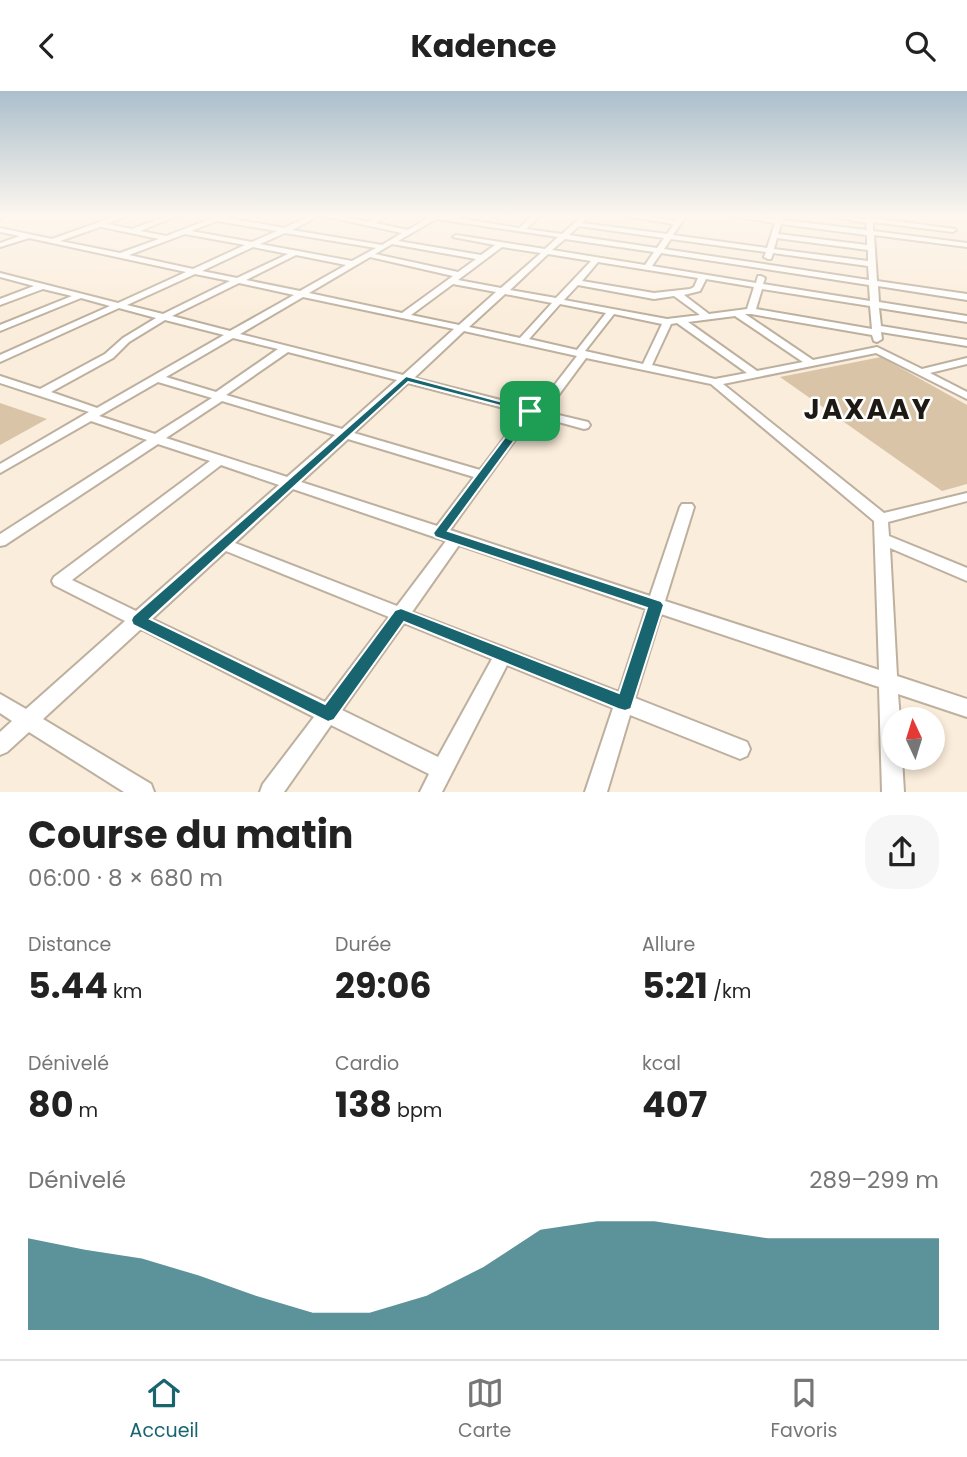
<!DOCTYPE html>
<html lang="fr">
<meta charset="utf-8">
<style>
body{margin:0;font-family:Poppins,sans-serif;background:#f6f6f6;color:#222;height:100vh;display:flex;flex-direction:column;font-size:26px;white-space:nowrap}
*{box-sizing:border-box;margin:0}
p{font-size:23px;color:#767676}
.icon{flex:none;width:38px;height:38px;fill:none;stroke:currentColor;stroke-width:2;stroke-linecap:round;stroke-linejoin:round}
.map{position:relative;height:701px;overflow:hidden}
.panel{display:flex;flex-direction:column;background:#fff;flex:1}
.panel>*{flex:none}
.needle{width:46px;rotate:356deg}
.controls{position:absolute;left:882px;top:616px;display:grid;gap:14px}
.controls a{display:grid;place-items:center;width:63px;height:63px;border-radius:50%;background:#fff;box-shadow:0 4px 10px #0003;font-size:35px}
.pin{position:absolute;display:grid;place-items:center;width:60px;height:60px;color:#fff;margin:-30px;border-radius:14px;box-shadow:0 4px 10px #0006}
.round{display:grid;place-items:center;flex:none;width:74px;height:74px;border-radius:28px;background:#f6f6f6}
.head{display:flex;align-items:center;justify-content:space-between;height:119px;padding:0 28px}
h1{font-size:38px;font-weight:700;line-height:52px}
.metrics{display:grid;grid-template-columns:repeat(3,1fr);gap:10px;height:119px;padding:7px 28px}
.metrics div{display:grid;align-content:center}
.metrics b{font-size:35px;font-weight:700}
.metrics small{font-size:19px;font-weight:400}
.metrics p{font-size:19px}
.chart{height:196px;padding:14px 28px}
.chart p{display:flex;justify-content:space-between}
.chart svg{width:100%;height:126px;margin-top:7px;fill:#18646f;opacity:.7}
header{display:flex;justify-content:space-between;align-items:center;height:91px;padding:0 28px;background:#fff;font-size:32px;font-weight:700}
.menu{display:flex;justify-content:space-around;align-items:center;height:98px;border-top:2px solid #e0e0e0;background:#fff;font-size:19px;color:#767676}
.menu a{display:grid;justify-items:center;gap:4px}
.menu .active{color:#18646f}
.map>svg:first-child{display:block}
.green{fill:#d9c4a8}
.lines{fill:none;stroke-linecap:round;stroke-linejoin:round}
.minor-casing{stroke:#bdb09f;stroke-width:4}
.tertiary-casing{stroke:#bdb09f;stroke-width:4}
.minor{fill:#fff;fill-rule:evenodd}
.tertiary{fill:#fff;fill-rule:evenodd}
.route{fill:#18646f;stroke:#fff;stroke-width:2;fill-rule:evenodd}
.labels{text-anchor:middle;stroke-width:5;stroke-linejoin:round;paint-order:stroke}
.district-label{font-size:28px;font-weight:bold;letter-spacing:2px;fill:#1e1913;stroke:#fff}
</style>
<header><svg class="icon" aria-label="back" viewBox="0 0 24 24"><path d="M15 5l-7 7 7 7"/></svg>Kadence<svg class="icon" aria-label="search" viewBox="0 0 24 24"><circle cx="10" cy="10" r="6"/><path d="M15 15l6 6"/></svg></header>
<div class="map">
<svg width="967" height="701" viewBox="0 0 967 701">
<rect width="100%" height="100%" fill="#fbeddb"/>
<path class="green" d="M881,266L967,314V393L942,400L780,286Z
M0,312L47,328L0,354Z"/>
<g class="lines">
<defs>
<path id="minor" d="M116,125H127L107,133L132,138L166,125H176L140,140L166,145L218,125L284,137L310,125H319L292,139L382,154L402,142L324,125H339L368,131L378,125H387L375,132L408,139L428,127L426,125H445L519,137L532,125H540L526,138L562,143L582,125H589L582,132L667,143L674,133L626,125H646L676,130L679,125H686L673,144L767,157L775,132L731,125L776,128L777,125H783L782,129L867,139L866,132L832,125L866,128V125H872V127L955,138L956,139L953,141L873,131V140L967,152V156L874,144L877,190L967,203V209L878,195L879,211L967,225V231L879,217L881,235L967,249V255L881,241L882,248L877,251L874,250L872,244L751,223H745L813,269L877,256L922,278L967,267V273L930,282L967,301V308L876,262L723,293L884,422L967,402V410L888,431L889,445L967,477V490L890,457L897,585L967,608V626L898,603L900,628H894V667H902L904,701H882L879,596L661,523L635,607L747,651L750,658L747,665L740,668L630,624L607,701H585L613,617L507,574L442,701H420L429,683L331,634L284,701H260L263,693L314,626L141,538L43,628L151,693L154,701H124L29,641L7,661L0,664V641L12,630L0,622V603L26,618L125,530L54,494L52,490L54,486L210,370L158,353L5,454L0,455V443L147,349L91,330L0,382V373L89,321L0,292V285L40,298L105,263L123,247L156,227L119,217L0,271V264L110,215L81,207L0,240V234L72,205L43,198L0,214V208L34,195L0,186V182L118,212L186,181L29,147L0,156V152L20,145L0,141V137L52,148ZM436,128L558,146L545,158L456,144L453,146L495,154L481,164L398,150ZM217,130L277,140L252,151L191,140ZM781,133L867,144V154L778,143ZM579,135L664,147L657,157L569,144ZM100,136H102L159,148L120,162L60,150ZM285,142L376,157L352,170L260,153ZM185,143L245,154L193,178L129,164ZM777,147L868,159V170L774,158ZM565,148L654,161L645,174L552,159ZM671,148L766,161L764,166L768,168H771L773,162L868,175L869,189L664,158ZM392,153L476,168L458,181L375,163ZM253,156L288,163L237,187L202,180ZM502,156L541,162L501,197L458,189ZM661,162L869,194L870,210L763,193L765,187L761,185H758L756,192L652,175ZM548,163L591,170L556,207L510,199ZM296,164L346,174L300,200L246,189ZM370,166L453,185L402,222L309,202ZM598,171L698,187L694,196L690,198L654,202L582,190ZM195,183L230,190L163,223L127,214ZM706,188L754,196L747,218L709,223L684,204L700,200ZM239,192L294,204L230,240L172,225ZM453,193L496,201L459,234L411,224ZM578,194L654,208L674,205L700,224L667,228L564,209ZM762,198L870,215L872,238L756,218ZM505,203L552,212L520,247L469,236ZM303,206L454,238L403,284L240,243ZM560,213L606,222L577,259L529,248ZM614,223L662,233L643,273L585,260ZM735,225L803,271L757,280L688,231ZM165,229L224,244L97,317L51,301L113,267L129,251ZM677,232L747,282L715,288L652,274L671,233ZM464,240L577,265L536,318L414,287ZM233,247L278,258L216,301L166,286ZM288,261L397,289L342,338L226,304ZM586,267L711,293L874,430L879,579L665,510L694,416L692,413H682L680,416L650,505L450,439L533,324L584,338L588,337L590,334L588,331L546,321ZM158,291L212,307L155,343L99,325ZM408,292L523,322L480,379L354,342ZM222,310L335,344L287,386L166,347ZM348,348L474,386L437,435L301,391ZM221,374L279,394L136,520L72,489ZM293,398L446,450L397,515L235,452ZM459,454L646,518L619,601L412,521ZM226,460L389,526L325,611L152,528ZM404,532L492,568L438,666L342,619Z"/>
<path id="tertiary" d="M0,125H5L0,128Z"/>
</defs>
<use href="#minor" class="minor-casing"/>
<use href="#tertiary" class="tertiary-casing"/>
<use href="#minor" class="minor"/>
<use href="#tertiary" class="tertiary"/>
</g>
<linearGradient id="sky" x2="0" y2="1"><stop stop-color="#abbfcc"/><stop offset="0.56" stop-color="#fdf7ef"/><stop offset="1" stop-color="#fdf7ef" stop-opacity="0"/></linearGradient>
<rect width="967" height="224" fill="url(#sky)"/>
<path class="route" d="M406,285L536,320L448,440L661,510L664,514L631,618L625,620L618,618L404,531L334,629L328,631L133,534L131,529L133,525ZM408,291L524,321L433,442L435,446L647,517L619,602L401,517L395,519L325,613L150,528Z"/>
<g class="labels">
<g class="district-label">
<text x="868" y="328">JAXAAY</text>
</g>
</g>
</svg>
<div class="controls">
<a><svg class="needle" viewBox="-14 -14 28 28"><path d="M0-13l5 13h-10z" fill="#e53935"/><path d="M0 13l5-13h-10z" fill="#767676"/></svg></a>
</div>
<div class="pin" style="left:530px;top:320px;background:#1e9e55"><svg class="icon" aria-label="arrive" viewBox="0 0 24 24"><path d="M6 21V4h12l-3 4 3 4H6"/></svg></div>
</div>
<section class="panel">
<div class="head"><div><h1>Course du matin</h1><p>06:00 · 8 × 680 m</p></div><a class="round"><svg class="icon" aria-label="share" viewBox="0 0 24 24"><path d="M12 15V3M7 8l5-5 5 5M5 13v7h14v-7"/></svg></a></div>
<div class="metrics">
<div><p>Distance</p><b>5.44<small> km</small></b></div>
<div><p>Durée</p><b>29:06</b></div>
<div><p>Allure</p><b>5:21<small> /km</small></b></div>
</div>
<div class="metrics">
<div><p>Dénivelé</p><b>80<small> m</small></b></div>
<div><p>Cardio</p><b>138<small> bpm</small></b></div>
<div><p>kcal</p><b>407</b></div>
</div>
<div class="chart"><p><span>Dénivelé</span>289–299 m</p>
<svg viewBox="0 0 160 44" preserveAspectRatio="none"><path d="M0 44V12L10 16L20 19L30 25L40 32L50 38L60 38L70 32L80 22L90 9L100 6L110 6L120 9L130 12L140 12L150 12L160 12V44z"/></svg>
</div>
</section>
<nav class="menu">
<a class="active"><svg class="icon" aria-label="home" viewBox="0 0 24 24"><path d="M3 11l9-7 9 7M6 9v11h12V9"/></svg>Accueil</a>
<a><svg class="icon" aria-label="map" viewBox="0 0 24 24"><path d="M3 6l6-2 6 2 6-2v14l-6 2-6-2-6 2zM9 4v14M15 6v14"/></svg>Carte</a>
<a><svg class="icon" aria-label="saved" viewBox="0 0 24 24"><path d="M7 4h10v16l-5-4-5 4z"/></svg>Favoris</a>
</nav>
